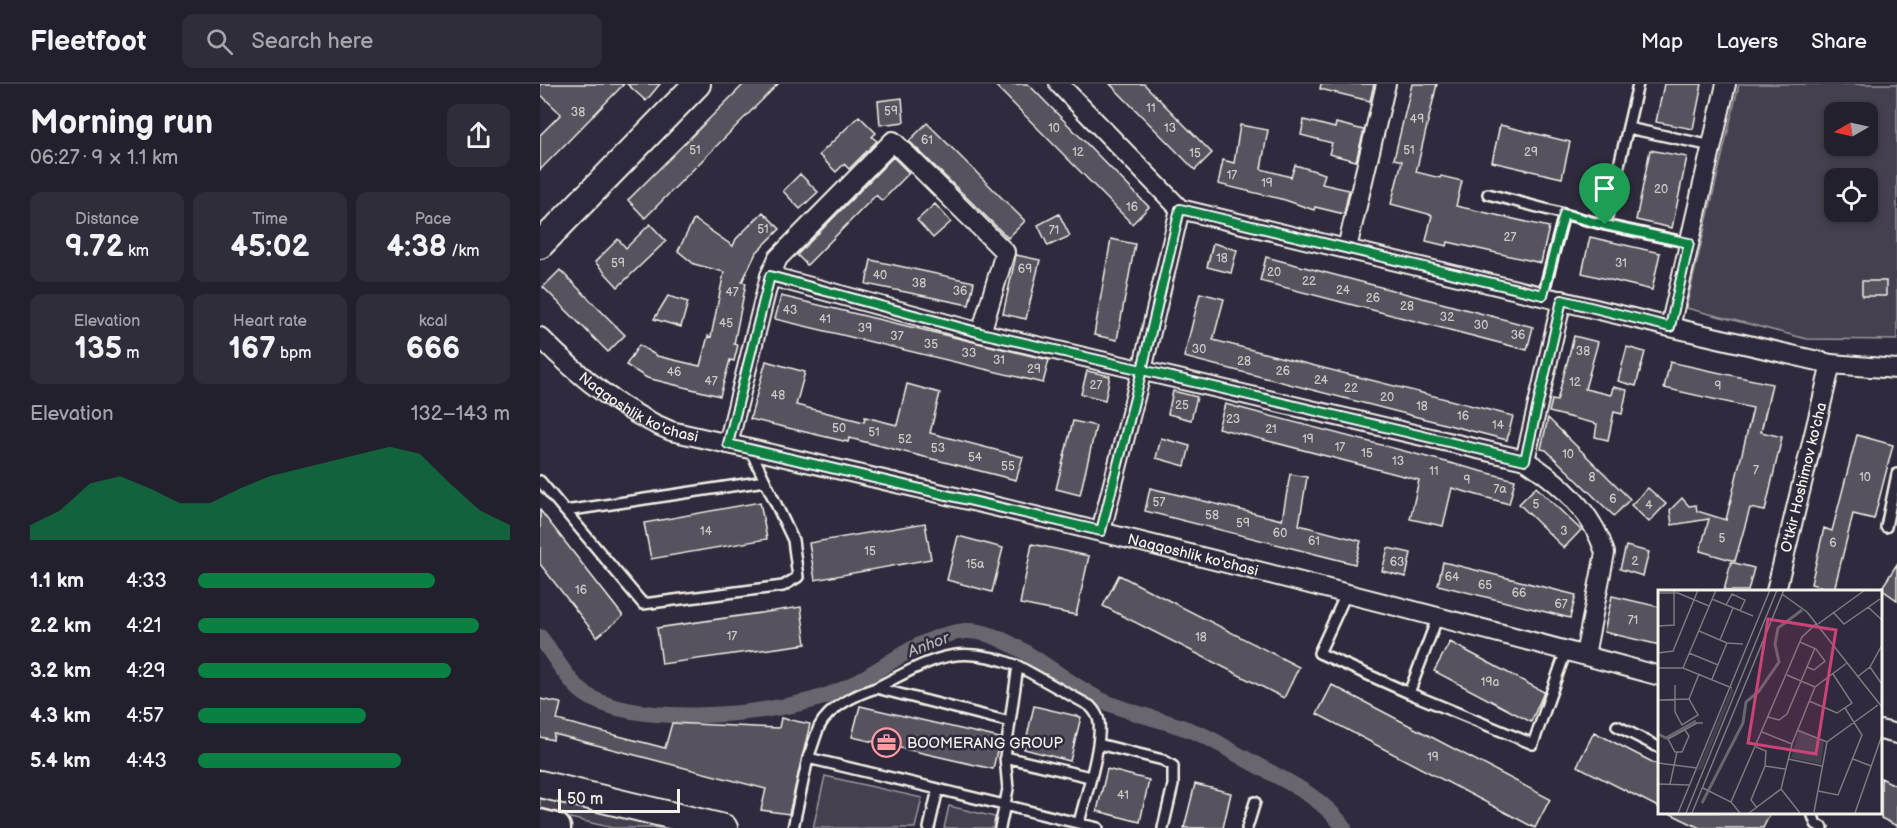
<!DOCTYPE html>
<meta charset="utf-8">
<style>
body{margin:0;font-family:"Balsamiq Sans",sans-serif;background:#2f2d3a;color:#f1f3f6;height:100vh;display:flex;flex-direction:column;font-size:22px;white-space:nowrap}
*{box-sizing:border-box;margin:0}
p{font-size:20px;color:#a3a3aa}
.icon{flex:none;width:33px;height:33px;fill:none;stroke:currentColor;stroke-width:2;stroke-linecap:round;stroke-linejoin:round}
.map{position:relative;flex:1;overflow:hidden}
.panel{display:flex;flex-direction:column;background:#23202e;width:540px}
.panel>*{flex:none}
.needle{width:39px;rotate:261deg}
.fabs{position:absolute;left:1284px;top:18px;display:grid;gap:12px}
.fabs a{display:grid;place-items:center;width:54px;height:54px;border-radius:12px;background:#23202e;box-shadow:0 3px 9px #0003,0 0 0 2px #403e4a;font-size:30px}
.scale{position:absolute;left:18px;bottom:15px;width:122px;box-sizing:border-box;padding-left:6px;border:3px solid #f4f1e8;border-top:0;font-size:16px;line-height:21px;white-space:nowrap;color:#f4f1e8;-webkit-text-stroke:4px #2f2a3d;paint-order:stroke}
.pin{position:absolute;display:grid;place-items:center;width:51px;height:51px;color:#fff;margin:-62px -26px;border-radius:50% 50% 50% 0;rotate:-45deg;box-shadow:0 0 6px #0007}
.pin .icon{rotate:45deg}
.round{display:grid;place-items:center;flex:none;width:63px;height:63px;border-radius:12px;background:#2f2d3a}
.headline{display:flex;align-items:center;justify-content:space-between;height:102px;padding:0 30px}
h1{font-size:33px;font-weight:600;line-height:45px}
.metrics{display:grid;grid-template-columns:repeat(3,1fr);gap:9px;height:102px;padding:6px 30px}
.metrics div{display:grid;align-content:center;border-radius:12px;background:#2f2d3a;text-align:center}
.metrics b{font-size:30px;font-weight:600}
.metrics small{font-size:16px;font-weight:400}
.metrics p{font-size:16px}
.chart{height:168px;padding:12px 30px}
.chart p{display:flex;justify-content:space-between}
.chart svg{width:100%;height:108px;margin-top:6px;fill:#0b8043;opacity:.7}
ul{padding:0 30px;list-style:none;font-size:20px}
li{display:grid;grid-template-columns:96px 72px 1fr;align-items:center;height:45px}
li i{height:15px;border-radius:8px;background:#0b8043}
header{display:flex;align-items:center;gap:36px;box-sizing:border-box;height:84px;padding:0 30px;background:#23202e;border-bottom:2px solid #403e4a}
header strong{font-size:28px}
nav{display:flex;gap:33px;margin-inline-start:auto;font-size:21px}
.search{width:420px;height:54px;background:#2f2d3a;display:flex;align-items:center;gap:15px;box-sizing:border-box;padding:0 21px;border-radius:12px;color:#a3a3aa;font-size:22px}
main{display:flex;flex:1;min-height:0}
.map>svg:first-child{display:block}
.green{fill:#454050;stroke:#9c989c;stroke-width:1.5;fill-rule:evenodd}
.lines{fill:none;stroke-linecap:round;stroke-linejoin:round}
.canal{stroke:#6a6670;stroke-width:16}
.building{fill:#56525f;stroke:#f4f1e8;stroke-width:1.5}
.lane-casing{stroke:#f4f1e8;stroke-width:14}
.street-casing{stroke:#f4f1e8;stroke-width:22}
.secondary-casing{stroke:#f4f1e8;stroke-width:30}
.primary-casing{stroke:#f4f1e8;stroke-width:33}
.lane{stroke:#2f2a3d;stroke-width:9}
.street{stroke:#2f2a3d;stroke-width:18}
.secondary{stroke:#2f2a3d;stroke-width:26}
.primary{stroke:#2f2a3d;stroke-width:28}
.route-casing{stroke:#fff;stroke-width:12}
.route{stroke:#0b8043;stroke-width:8}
.labels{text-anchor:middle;stroke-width:5;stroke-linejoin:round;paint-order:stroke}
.number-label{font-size:12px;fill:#ccc9c6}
.street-label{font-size:15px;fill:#f4f1e8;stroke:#2f2a3d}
.poi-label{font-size:15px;fill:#f4f1e8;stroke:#2f2a3d;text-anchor:start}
.water-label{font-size:16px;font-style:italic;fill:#b6b2b2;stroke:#2f2a3d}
.inset-river{fill:none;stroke:#6a6670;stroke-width:3}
.inset-road{fill:none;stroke:#7e7a81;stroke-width:1.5}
.view{fill:#cc4377;fill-opacity:0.15;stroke:#cc4377;stroke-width:3}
.inset-edge{fill:none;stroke:#f4f1e8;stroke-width:3}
</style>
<header>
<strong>Fleetfoot</strong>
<div class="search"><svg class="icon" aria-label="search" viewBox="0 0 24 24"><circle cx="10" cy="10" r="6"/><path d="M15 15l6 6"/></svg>Search here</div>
<nav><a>Map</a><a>Layers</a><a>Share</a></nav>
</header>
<main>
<section class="panel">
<div class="headline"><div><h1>Morning run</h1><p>06:27 · 9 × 1.1 km</p></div><a class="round"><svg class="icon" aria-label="share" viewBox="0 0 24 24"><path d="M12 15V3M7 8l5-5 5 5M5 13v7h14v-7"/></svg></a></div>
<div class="metrics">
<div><p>Distance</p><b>9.72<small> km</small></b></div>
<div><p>Time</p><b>45:02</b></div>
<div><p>Pace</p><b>4:38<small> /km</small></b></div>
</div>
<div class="metrics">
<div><p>Elevation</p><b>135<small> m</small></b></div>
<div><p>Heart rate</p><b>167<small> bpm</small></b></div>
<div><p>kcal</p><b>666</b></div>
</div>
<div class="chart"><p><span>Elevation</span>132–143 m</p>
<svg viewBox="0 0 160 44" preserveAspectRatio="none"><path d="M0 44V38L10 32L20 21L30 18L40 23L50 29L60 29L70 23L80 18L90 15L100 12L110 9L120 6L130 9L140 21L150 32L160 38V44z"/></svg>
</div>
<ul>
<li><b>1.1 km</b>4:33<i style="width:76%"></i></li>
<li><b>2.2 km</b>4:21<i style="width:90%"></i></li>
<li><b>3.2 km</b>4:29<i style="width:81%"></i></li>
<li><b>4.3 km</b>4:57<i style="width:54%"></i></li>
<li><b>5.4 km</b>4:43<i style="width:65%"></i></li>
</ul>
</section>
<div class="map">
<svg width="1357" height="744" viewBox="0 0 1357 744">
<rect width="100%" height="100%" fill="#2f2a3d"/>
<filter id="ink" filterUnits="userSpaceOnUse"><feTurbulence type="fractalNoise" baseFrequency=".0167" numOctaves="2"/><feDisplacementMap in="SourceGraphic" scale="12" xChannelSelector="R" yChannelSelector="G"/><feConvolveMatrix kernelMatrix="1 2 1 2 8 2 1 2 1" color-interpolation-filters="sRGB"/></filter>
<g filter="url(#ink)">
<path class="green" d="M1199,0H1357V256L1267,255L1146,224ZM1294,28H1328V62H1294ZM1294,94H1328V128H1294Z
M285,692L382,714L375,744H273Z
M0,711L138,744H73L0,727Z
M409,722L455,733L453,744H404Z"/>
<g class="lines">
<path class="canal" d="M0,553C12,568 24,591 38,604C82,648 240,631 294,609C338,592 375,552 425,547C467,544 523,599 561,616C593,631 628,636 660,650C675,656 689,666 704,674C738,694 781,710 804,744"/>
</g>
<path class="building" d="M0,0H84L0,86V51L21,30L0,10Z
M87,0H120L106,17Z
M204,0H238L105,134L88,116Z
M454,0H488L609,123L592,140Z
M570,0H604L672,69L655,86Z
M781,0H834L830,17L780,5Z
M872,0H897L876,88L900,94L901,92L922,97L916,122L1009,143L1001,179L908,158L907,162L886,157L892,131L851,120L862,77L854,75Z
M1124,0H1162L1153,45L1116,38Z
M362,14L364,38L340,41L338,17Z
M319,32L336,49L332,53L337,57L309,85L304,80L296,88L279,71Z
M764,36L795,44L796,39L824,46L816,77L789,70L792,59L761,51Z
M387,39L485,137L468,154L369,57Z
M700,41L728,46L721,85L751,93L755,81L785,90L782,100L809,106L804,130L775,123L774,126L745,116L678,100L683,76L694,79Z
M960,41L1030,58L1022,94L952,78Z
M1110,66L1147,73L1132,144L1096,136Z
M353,73L369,89L342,117L336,111L267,181L257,171Z
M260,90L278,108L260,125L243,107Z
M395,120L411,138L393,154L377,136Z
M223,128L240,145L216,169L202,198L206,199L194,260L198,261L194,277L190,276L180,312L107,294L86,281L99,261L117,272L160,282L168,252L171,253L184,188L154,180L138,167L154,135L193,162L196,155Z
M519,130L530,152L508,162L498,141Z
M110,140L126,157L78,203L55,178L78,155L86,164Z
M1050,153L1120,169L1112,206L1042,189Z
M571,155L595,160L577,256L554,251Z
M673,159L697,166L691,189L667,183Z
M476,171L500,176L486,235L463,230Z
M726,173L993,243L987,266L720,197Z
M331,176L434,198L429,221L326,200Z
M20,186L85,251L68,268L3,203Z
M1322,197H1346V212H1322Z
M660,209L684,215L673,256L973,332L967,356L644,273Z
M128,212L148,218L141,243L114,235Z
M241,212L509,276L503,299L235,235Z
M1034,252L1058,258L1045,305L1071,311L1073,303L1087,306L1082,330L1074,328L1068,356L1055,353L1057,340L1009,328L1012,316L1017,317Z
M1087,263L1105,268L1096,302L1078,297Z
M226,277L265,288L256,321L324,338L325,333L357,341L367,300L400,309L390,349L483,373L476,396L309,354L308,358L210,335Z
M1130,278L1232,300L1221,348L1242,353L1225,427L1210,424L1195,477L1160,467L1169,435L1132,441L1130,426L1142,414L1149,422L1156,421L1157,427L1186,436L1213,324L1124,304Z
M547,287L570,292L565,316L541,310Z
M633,307L657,313L651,336L628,330Z
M685,320L975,396L969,420L912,404L903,442L870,435L879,396L678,344Z
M1008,334L1090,415L1074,432L1006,366L1001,365Z
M533,337L556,342L540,411L516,405Z
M1317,351L1353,361L1334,435L1313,430L1294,506L1271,500L1284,444L1292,447Z
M621,354L650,362L645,382L616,374Z
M750,390L767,393L759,441L821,457L815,480L605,427L610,404L742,436Z
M996,403L1041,446L1024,464L979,420Z
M1108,404L1126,420L1109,438L1091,421Z
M220,418L227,455L111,475L104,439Z
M0,426L83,532L57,553L0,480Z
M385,439L391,475L275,496L269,459Z
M418,452L463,464L452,508L407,496Z
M492,460L549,472L536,531L480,520Z
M1086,462L1109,468L1103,492L1080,485Z
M848,464L871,469L866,493L842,487Z
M903,478L1036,511L1030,534L898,501Z
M1191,478L1214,484L1208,507H1184Z
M1357,480V516L1341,505Z
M579,491L759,583L744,614L563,522Z
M1072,512L1120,523V561L1064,548Z
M261,523L266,560L122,580L117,544Z
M910,558L1004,608L991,638L894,587Z
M792,601L1010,715L995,744L777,630Z
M0,615L21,619L17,636L125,664L132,639L239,644L241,634L270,640L249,730L221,726L226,705L14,650L13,656L0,653Z
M320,622L460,654L453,685L312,653Z
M494,622L541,633L530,677L484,665Z
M1054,648L1120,682V724L1037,682Z
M567,685L609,696L600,738L557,727Z
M1341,694L1357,702V742L1341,734Z
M655,700L691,709L683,744H644Z
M1127,728H1231L1223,744H1160Z"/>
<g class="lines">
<defs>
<path id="lane" d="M1088,44L1172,62
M948,110L1024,130
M1065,141L1149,159
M1003,211L1024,130L1065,141L1098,0
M0,397L103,520L243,502L258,493L253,456L210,365
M25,427L225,397
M1346,443L1357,390
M807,508L779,569L869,609
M898,532L869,609L993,660L1026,567
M478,582L550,622C555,627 558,631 559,638C562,662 545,714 539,739
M336,604C391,576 416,557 478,582L470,638
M1077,642L1120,664
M558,660L623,676L633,682V701L623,744
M465,673L550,693
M268,674C272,664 275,653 279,643C289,623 317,610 336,604L470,638L465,673L468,705L460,744
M398,705L558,744
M1274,728L1273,732L1276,740L1283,744
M253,744L268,674L398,705L389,744
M707,744L715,718"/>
<g id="street">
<path d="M519,0L640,125L1130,243L1291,280L1357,285"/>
<path d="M807,164L846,0"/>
<path d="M230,192L441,249L985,376C1019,398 1053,428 1065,469L1045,571"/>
<path d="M1130,243L1186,0"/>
<path id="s1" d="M0,253C38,292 81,327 131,347C463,422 792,503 1120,592"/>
<path d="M188,360L230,192L238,174L353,57L465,168L441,249"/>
<path d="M985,376L1022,216"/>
<path d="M561,447L602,286L640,125"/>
<path id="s2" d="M1236,507L1291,280"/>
<path d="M1340,646L1357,650"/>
</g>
<path id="secondary" d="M0,161L157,0
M0,700L184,744"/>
<path id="primary" d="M0,740L16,744"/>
</defs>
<use href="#lane" class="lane-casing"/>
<use href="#street" class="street-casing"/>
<use href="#secondary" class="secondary-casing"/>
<use href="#primary" class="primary-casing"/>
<use href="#lane" class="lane"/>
<use href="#street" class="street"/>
<use href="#secondary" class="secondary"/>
<use href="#primary" class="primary"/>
</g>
</g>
<g class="lines" filter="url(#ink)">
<defs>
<path id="route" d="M1065,141L1024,130L1003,211L640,125L602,286L441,249L230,192L188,360L561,447L602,286L985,376L1022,216L1130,243L1149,159L1065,141"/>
</defs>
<use href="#route" class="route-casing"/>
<use href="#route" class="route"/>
</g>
<defs>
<symbol id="office-ring" viewBox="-11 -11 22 22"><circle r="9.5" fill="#2f2a3d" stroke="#ff9aa2" stroke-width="1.5"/><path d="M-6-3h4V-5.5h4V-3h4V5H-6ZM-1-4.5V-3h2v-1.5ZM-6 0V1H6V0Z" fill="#ff9aa2"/></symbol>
</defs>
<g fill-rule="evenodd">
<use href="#office-ring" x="330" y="642" width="33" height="33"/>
</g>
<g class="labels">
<g class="number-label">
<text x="611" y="28">11</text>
<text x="351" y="31">59</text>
<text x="38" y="32">38</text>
<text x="877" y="39">49</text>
<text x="514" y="48">10</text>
<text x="630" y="48">13</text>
<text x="387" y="60">61</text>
<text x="155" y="70">51</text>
<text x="869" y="70">51</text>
<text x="538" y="72">12</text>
<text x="991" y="72">29</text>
<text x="655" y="73">15</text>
<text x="692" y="95">17</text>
<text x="727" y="103">19</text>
<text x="1121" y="109">20</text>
<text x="592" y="127">16</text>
<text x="223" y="149">51</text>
<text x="514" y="150">71</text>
<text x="970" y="157">27</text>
<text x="682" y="178">18</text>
<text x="78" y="183">59</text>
<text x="1081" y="183">31</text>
<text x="485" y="189">69</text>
<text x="734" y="192">20</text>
<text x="340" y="195">40</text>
<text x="769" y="201">22</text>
<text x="379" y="203">38</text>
<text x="803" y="210">24</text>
<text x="420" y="211">36</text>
<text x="192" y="212">47</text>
<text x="833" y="218">26</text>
<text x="867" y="226">28</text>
<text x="250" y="230">43</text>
<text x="907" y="237">32</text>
<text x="285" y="239">41</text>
<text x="186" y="243">45</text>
<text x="941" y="245">30</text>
<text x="325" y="248">39</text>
<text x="978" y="255">36</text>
<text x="357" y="256">37</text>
<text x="391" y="264">35</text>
<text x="659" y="269">30</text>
<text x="1043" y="271">38</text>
<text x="429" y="273">33</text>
<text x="459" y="280">31</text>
<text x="704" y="281">28</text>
<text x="494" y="289">29</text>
<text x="743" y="291">26</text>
<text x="134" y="292">46</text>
<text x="781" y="300">24</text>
<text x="171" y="301">47</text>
<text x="1035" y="302">12</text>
<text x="556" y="305">27</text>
<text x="1178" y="306">9</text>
<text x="811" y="308">22</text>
<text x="238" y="315">48</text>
<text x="847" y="317">20</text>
<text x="642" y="325">25</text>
<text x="882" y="326">18</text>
<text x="923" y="336">16</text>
<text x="693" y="339">23</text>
<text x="958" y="345">14</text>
<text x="299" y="348">50</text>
<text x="731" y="349">21</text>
<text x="334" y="352">51</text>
<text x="365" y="359">52</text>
<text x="768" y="359">19</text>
<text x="800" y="367">17</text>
<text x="398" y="368">53</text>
<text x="827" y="373">15</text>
<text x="1028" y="374">10</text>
<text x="435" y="377">54</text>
<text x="858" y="381">13</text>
<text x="468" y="386">55</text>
<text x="1216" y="390">7</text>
<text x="894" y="391">11</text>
<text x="1052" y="397">8</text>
<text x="1325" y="397">10</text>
<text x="927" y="400">9</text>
<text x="960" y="409">7а</text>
<text x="1073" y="419">6</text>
<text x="619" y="422">57</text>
<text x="996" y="424">5</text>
<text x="1109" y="425">4</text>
<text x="672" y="435">58</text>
<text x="703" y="443">59</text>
<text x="166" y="451">14</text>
<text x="1024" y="451">3</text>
<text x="740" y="453">60</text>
<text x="1182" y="458">5</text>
<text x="774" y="461">61</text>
<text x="1293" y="463">6</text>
<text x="330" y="471">15</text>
<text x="1095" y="481">2</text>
<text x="857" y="482">63</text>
<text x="435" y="484">15а</text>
<text x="912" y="497">64</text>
<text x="945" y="505">65</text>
<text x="41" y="510">16</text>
<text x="979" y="513">66</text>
<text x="1021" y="524">67</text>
<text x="1093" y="540">71</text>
<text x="192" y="556">17</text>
<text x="661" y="557">18</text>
<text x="950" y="602">19a</text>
<text x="893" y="677">19</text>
<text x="583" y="715">41</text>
</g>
<g class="street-label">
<text dy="5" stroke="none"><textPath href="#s1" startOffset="123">Naqqoshlik ko'chasi</textPath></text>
<text dy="5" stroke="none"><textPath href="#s2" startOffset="117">O'tkir Hoshimov ko'cha</textPath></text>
<text dy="5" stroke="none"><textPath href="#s1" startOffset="699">Naqqoshlik ko'chasi</textPath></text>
</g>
<g class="poi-label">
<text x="367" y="664">BOOMERANG GROUP</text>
</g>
<g class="water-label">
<text transform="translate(388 560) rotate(-21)" y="6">Anhor</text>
</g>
</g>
<g transform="translate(1118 506)">
<rect width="224" height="224" fill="#2f2a3d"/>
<path d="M73,99L76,100L44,179L39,181ZM141,141L166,152L163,174L133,168Z" fill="#454050"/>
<path class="inset-river" d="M0,144L8,148L38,131M44,213L85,133L88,112L101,101L121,72L117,54L120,38L144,20"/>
<path class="inset-road" d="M0,3H20L51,16M124,4L149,22L224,117M54,9L95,26M68,15L74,4L87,10L82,21M210,17L224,30M175,22L186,34L222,9M160,34L207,0M0,36L16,35V1M41,41L69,53M62,50L75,18M142,52L158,59L167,71L156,80L149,77M0,53V137M0,63L15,61L40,0M31,63L60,75M212,77L223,93M0,78H25L74,98M25,78L58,0M129,85L157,97M199,87L212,77L224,55M54,89L69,53L85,54M17,95V122L24,135L40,125L31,109M1,110L31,109L41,84M151,111L179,123L194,113L175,84M110,127L121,130L129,124L157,58M27,140L31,146L24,162H17L10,149L39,133H45M139,140L169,152M104,142L134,154M98,157L108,161L107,176L93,210L99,218M130,169L164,176M195,169L213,176M0,173L39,178M107,176L127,179M0,194L32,195M12,194L19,162M45,198L73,212L82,223M123,199L142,223M160,201L180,205L204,145L187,118M73,212L144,47L159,33M156,222L169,152L220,115M20,223L112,0M28,223L119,0M34,223L126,0M91,223L123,199L134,154L157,97L189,73M197,223L224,145"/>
<path class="view" d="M110,29L178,40L158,164L90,153Z"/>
<rect width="224" height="224" class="inset-edge"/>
</g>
</svg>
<div class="fabs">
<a><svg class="needle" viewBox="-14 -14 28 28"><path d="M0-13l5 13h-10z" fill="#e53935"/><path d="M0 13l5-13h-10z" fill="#a3a3aa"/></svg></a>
<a><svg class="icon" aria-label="locate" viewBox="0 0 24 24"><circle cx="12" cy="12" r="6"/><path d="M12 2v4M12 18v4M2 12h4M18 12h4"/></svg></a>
</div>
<div class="scale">50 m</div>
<div class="pin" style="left:1065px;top:141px;background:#1e9e55"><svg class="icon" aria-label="arrive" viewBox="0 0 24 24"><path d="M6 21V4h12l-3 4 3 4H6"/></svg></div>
</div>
</main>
